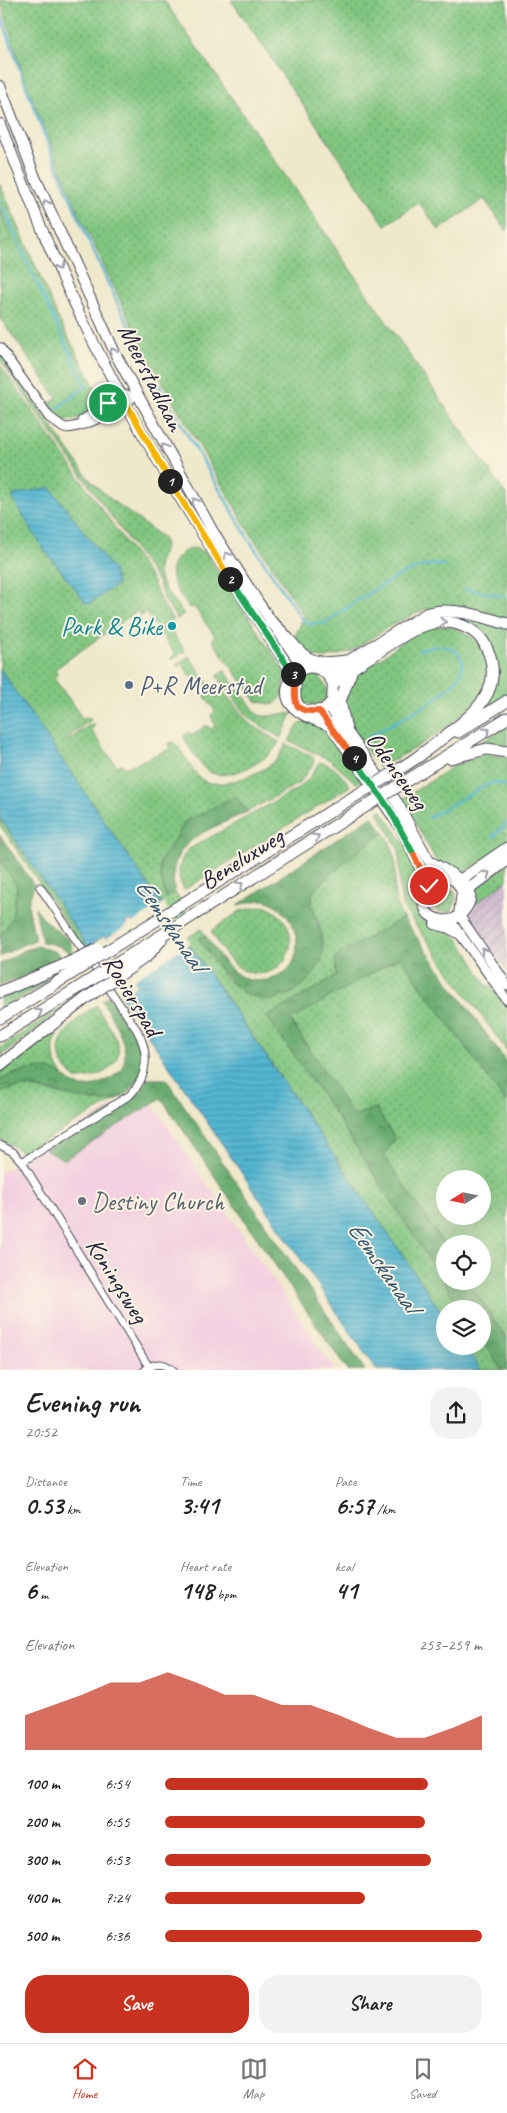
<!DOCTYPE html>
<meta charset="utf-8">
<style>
body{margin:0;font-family:Caveat,sans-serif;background:#f2f2f2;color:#222;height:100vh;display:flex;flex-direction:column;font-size:19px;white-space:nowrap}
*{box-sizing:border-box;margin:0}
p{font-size:16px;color:#767676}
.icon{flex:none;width:28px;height:28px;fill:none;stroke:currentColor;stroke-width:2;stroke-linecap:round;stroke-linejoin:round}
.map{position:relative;height:1370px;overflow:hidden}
.details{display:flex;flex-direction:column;background:#fff;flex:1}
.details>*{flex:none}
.needle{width:32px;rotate:260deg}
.controls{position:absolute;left:436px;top:1170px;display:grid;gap:10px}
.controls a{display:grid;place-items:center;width:55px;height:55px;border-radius:50%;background:#fff;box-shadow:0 5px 20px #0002;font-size:25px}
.pin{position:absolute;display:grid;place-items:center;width:42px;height:42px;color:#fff;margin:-21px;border:2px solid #fff;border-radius:50%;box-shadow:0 1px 5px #0007}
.km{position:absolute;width:25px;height:25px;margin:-12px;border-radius:50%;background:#222;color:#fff;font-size:14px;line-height:25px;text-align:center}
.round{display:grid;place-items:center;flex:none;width:52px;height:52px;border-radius:20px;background:#f2f2f2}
.summary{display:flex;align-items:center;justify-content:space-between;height:85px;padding:0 25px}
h1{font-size:28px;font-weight:700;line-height:38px}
.metrics{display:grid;grid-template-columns:repeat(3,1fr);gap:8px;height:85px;padding:5px 25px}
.metrics div{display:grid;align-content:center}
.metrics b{font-size:25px;font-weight:700}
.metrics small{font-size:14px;font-weight:400}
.metrics p{font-size:14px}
.chart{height:140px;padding:10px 25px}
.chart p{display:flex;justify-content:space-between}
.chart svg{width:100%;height:90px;margin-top:5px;fill:#c8321e;opacity:.7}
.action{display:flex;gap:10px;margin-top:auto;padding:10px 25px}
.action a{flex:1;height:58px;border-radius:20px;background:#c8321e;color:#fff;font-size:20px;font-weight:700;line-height:58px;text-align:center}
.action a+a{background:#f2f2f2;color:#222}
ul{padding:0 25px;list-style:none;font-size:16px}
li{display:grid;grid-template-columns:80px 60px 1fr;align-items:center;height:38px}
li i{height:12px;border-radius:6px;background:#c8321e}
.menu{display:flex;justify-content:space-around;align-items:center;height:70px;border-top:1px solid #e0e0e0;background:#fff;font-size:14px;color:#767676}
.menu a{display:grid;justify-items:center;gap:2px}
.menu .on{color:#c8321e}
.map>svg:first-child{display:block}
.built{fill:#f3cfe0}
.industrial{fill:url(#industrial-furrows)}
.grass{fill:url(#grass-dots);stroke:#52745e;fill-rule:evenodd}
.forest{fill:url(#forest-crowns);stroke:#456654}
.green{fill:#81c680;stroke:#52745e}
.water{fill:url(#water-rules);stroke:#3b6c86;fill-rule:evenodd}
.pier{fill:#efe8cb}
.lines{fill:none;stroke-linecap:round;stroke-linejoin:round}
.stream{stroke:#54b6d2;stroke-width:2.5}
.minor-casing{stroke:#414051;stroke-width:9}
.tertiary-casing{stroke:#414051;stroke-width:11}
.secondary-casing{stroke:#414051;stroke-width:12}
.trunk-casing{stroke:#414051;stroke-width:13}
.minor{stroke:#fff;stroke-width:7}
.tertiary{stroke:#fff;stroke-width:9}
.secondary{stroke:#fff;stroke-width:10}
.trunk{stroke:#fff;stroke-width:11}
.trunk-bridge-casing{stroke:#414051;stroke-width:13;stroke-linecap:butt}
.trunk-bridge{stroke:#fff;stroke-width:11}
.oneway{stroke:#9c9ca7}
.split-1-casing{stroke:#fff;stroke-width:10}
.split-2-casing{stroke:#fff;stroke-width:10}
.split-3-casing{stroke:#fff;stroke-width:10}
.split-4-casing{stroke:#fff;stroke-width:10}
.split-5-casing{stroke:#fff;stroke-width:10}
.split-6-casing{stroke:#fff;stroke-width:10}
.split-1{stroke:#f5b400;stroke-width:6}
.split-2{stroke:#f5b400;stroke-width:6}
.split-3{stroke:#22a559;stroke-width:6}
.split-4{stroke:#f0652b;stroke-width:6}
.split-5{stroke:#22a559;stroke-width:6}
.split-6{stroke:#f0652b;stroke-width:6}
.culture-dot{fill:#0f9aa8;stroke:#fcf5e5;stroke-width:2}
.service-dot{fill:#5c6f8a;stroke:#fcf5e5;stroke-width:2}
.worship-dot{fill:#6b7280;stroke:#fcf5e5;stroke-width:2}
.labels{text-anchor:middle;stroke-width:4;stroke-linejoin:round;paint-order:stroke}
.street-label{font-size:25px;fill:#22223b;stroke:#fcf5e5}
.culture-label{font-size:25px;fill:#0d838f;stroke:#fcf5e5;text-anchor:end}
.service-label{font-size:25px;fill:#4e5e75;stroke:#fcf5e5;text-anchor:start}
.worship-label{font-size:25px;fill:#5b616d;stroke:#fcf5e5;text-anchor:start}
.water-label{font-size:26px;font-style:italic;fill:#345670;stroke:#fcf5e5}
</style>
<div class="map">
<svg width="507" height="1371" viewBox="0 0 507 1371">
<defs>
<pattern id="industrial-furrows" width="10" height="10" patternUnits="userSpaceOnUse" patternTransform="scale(1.25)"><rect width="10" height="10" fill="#cfbdcf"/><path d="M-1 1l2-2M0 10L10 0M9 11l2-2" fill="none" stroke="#b1a2b3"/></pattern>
<pattern id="grass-dots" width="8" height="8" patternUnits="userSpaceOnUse" patternTransform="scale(1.25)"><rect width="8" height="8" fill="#81c680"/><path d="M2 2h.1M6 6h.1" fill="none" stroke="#69a06a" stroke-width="1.8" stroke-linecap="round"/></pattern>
<pattern id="forest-crowns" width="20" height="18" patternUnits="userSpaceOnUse" patternTransform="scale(1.25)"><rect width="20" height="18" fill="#68ab6e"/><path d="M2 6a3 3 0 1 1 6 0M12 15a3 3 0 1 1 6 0" fill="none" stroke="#558b5c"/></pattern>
<pattern id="water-rules" width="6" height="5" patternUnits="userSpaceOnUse" patternTransform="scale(1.25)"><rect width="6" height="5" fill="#54b6d2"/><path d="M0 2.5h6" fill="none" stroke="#4594ac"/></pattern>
</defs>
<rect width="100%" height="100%" fill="#fcf5e5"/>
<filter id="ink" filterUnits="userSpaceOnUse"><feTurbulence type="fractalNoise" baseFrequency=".02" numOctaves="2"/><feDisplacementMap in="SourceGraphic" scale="10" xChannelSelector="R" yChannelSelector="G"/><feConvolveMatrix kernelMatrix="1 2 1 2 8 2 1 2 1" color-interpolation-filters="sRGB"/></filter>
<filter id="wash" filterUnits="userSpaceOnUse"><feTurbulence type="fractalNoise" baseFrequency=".0096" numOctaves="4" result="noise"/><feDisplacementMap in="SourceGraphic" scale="20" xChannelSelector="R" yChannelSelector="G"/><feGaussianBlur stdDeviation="1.12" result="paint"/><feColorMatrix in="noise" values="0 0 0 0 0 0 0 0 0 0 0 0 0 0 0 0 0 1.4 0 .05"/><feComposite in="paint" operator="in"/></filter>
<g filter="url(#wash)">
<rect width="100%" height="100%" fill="#efe8cb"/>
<path class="built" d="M142,1089L335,1370H2L0,1367V1173Z"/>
<path class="industrial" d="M507,873V972L466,912Z"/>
<path class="grass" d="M0,0H164L507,496V620L425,609L390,626L352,651L326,658L316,657L293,641L304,616L245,525L143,349L78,211L25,81Z
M231,0H507V231L484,199L439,230L419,203L385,225Z
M0,184L59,320L103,402C80,417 67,434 47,405L57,398L0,318Z
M0,354L89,479L113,501L163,538C169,551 159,556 158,569C157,584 176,602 184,614L177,619L164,599L158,582L0,360Z
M0,365L152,580L160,600L173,620L167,625L185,651L172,660L171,658L175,654L146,613L141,616L137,611L55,669L58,674L54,678L83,719L88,717L91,720L66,738L67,740L93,723L95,726L91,730L117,766L122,764L125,768L169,749L168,743L173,742C185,751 189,769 201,779C217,792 262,773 275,761C280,757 283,749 286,744L313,757L314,763L299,783L247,812L236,797L186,821L160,862L166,898L175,893L192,917L177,927L0,669Z
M195,548L206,553L285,672L283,696L274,705L256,701L213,642L212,639L215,636L194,607L189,608C178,592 162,574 179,556C183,552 187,549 195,548Z
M461,615L507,628V696L475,715L497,676L468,623L431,618Z
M446,626C462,630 478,637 484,655C487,664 489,675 485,685C473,719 410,750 380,768C363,744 327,706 353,677C361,668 375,662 385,655C408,637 415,628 446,626Z
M189,656L212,689L218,685L249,723L279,742C272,759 230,781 212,773C203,770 198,760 193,753C190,748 185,742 184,736L188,732L191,736L207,725L211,729L215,726L211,715L215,711L182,664L178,667L176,665Z
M224,670L258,715C271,719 280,711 292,714L281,738L249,718L217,676Z
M308,674L319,676L327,688L326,698L318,705L306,704L300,696L303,676Z
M308,721L321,725L327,731L362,780L356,783L330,760L289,741C294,732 296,723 308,721Z
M507,726V749L467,751Z
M485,754L507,757V843L465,872H456L437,862L402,799L457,764Z
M319,762C332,763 343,776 350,786L184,890C176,876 178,861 189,849L299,788L309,779Z
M381,810C395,830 413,853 418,877C421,891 411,901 419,915C428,928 445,926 455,936C470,951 476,970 487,986L490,985L507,1006V1051L402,906L400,893L399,850L378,812Z
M0,818L88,947L84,949L0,825Z
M384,833C407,864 384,889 403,918L336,976L267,1017L337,1117L461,1309H445V1317L186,939L201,929L205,935L199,939L226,979L247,995L283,996L293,993L323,953L319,922L312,905V895L317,886L367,844Z
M0,860L17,886L12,918L0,937Z
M507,865V880L469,909L474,890Z
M442,886H449L455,892L456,901L451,912H439L431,903L432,893Z
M264,906C314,925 286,990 243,970C229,963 218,944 211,931L240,911Z
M400,957L507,1104V1339L468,1281H482V1244H445V1246L384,1156L395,1139L376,1108L353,1116L290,1019ZM445,1179H482V1216H445Z
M76,997L77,998L0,1057V1048Z
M96,1005C102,1016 111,1028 116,1039C127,1066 97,1080 76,1079C40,1049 69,1025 96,1005Z
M62,1023C52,1042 49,1058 64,1076C43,1065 20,1069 0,1080V1072Z
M22,1086L94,1101L118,1099L23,1152L0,1139V1093Z
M483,1341L502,1370H481L465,1346H482Z"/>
<path class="forest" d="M236,796L247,812C208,831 164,840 175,893L166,898L160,875V862L186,821Z
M372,816L384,833L367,844L317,886C316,889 312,893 312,896C310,906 324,935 323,952C323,964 311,979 301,986C253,1024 223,975 199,939L205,935C215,949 225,967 240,976C248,981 256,981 265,980C305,976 305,928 278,907C274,904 270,901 264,900C256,900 246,903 238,905Z
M0,835L34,885L28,905L35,940L20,946L0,957V937L12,918L17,886L0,860Z
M35,907L47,923L69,940L73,947L71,955C64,946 53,944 42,942Z
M403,918L507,1063V1104L400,957L290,1020L353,1116L376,1108L395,1139L384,1156L445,1246V1281H468L507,1339V1370H502L483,1341L482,1309H461L337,1117L267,1017L336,976L335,956Z
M37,946L56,952L63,959L0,986V964L22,951Z
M62,973L0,1011V997Z
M108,996L140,1045L142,1075C137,1081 133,1088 127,1093C104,1115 50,1085 22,1087C15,1087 7,1091 0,1093V1080C17,1071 44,1063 62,1075C69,1080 72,1085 81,1087C91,1088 99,1084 107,1080C144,1063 114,1023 102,1001Z
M148,1079H166L365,1370H347L161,1098L64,1160L45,1149L132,1098L141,1090Z"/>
<path class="green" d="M0,210L11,239L0,246Z"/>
<path class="water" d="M50,487L113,570L117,585L90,603H86L43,548L13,500V495Z
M0,669L445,1317V1346H465L481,1370H376L121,996L138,985L104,936L88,947L0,818ZM130,920L160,964L156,967L126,923Z"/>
<path class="pier" d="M164,903L191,943L131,981L104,940Z"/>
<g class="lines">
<path class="stream" d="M0,12C41,136 92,255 151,371
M0,200V201
M3,207L25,258L86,386L57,409
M156,381L248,538L302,620L309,624L325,623C351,606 416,555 445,566
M463,588L507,597
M368,737C391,724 432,704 450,687C479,659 452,637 419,650
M428,818L486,785L494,782L507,786
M493,837L507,823"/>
</g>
</g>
<g filter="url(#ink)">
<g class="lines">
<defs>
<path id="minor" d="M0,1145L13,1152L22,1162L149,1367
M22,1162L130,1095C149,1076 149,1052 137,1030L40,887
M144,1371C154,1362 164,1362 174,1371"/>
<path id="tertiary" d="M0,348L49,417L64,428C84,428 123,408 136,394
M82,421L108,403L127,395
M459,915L507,985
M450,920L507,1000"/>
<path id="secondary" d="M0,86L35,177L116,355L212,530L258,602L304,669
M0,124C26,190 51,255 82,319C142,444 218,560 294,675C299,689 288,701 306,711L323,710L332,701L333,684C313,645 270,685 294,708C304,718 320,721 332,727
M329,706L398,804L435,872L442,879
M329,723L401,828L429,886
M433,863C448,873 486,886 463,912C458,918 450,921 442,920C398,912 447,851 462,892L459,915
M435,924L449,928L460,934"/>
<path id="trunk" d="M270,621C301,645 296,669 346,661
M327,674L428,613C455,607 481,616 507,624
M333,684C347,671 363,661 380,651C404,635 432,613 463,626C473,630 483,638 487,649C495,665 494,685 484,699C470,721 436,742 415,759
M458,732L507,701
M347,734L340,701L351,672
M450,758L487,749L507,752
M395,772L421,755
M403,783L507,718
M462,879L507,848
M468,890L507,860
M112,948L347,801
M121,961L355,813
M127,970L148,955L161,940
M0,992L62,966
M0,1018L69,975
M0,1036L78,988
M0,1065L85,999"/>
</defs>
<use href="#minor" class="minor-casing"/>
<use href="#tertiary" class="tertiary-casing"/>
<use href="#secondary" class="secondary-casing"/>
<use href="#trunk" class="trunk-casing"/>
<use href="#minor" class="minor"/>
<use href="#tertiary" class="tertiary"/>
<use href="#secondary" class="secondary"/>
<use href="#trunk" class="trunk"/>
<defs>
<path id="trunk-bridge" d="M347,801L395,772
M355,813L403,783
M62,966L98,949
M69,975L112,948
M78,988L121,961
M85,999L127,970"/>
</defs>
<use href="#trunk-bridge" class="trunk-bridge-casing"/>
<use href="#trunk-bridge" class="trunk-bridge"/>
</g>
<defs><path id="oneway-chevron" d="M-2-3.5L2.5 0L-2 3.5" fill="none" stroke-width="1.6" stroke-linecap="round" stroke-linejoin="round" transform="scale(1.25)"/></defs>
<g class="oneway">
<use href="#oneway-chevron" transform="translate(46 203) rotate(-114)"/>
<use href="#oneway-chevron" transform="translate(58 267) rotate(66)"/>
<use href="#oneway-chevron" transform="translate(113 351) rotate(-116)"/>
<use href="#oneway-chevron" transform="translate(164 447) rotate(-118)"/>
<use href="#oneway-chevron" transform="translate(195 501) rotate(-120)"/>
<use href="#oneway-chevron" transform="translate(227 555) rotate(-122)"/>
<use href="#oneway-chevron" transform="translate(443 622)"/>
<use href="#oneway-chevron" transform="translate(487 731) rotate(-32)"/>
<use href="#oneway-chevron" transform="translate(316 837) rotate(-32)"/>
<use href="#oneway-chevron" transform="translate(487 874) rotate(-36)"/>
<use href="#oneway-chevron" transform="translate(240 885) rotate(-32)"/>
<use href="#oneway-chevron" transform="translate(484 951) rotate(-124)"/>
<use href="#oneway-chevron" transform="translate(39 1012) rotate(-32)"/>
</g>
</g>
<g class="lines" filter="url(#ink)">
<defs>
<path id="split-1" d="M108,403L122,396L170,481"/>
<path id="split-2" d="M170,481L230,579"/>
<path id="split-3" d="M230,579L293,674"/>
<path id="split-4" d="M293,674C300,689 283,714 319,711L354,758"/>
<path id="split-5" d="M354,758L390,810L414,855"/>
<path id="split-6" d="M414,855L429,886"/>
</defs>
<use href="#split-1" class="split-1-casing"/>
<use href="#split-2" class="split-2-casing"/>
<use href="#split-3" class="split-3-casing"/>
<use href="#split-4" class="split-4-casing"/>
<use href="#split-5" class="split-5-casing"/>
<use href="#split-6" class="split-6-casing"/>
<use href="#split-1" class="split-1"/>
<use href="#split-2" class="split-2"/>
<use href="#split-3" class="split-3"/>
<use href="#split-4" class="split-4"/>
<use href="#split-5" class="split-5"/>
<use href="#split-6" class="split-6"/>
</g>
<circle class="culture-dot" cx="172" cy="626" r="5"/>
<circle class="service-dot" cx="129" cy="685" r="5"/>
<circle class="worship-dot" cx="82" cy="1201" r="5"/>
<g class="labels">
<g class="street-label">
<text transform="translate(152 377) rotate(63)" y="9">Meerstadlaan</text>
<text transform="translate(398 770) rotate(55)" y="9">Odenseweg</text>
<text transform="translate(241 858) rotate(-32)" y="9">Beneluxweg</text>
<text transform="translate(133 995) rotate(59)" y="9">Roeierspad</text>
<text transform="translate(118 1280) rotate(58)" y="9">Koningsweg</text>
</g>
<g class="culture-label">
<text x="162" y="635">Park &amp; Bike</text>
</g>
<g class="service-label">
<text x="139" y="694">P+R Meerstad</text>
</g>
<g class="worship-label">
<text x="92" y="1210">Destiny Church</text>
</g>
<g class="water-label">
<text transform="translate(171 924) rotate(56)" y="9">Eemskanaal</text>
<text transform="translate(384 1266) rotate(55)" y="9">Eemskanaal</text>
</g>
</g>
</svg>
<div class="controls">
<a><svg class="needle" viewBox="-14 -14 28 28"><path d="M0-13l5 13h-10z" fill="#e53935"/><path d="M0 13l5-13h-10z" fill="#767676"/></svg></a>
<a><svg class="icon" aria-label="locate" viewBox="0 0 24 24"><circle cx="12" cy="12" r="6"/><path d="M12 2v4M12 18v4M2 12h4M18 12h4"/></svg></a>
<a><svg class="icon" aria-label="layers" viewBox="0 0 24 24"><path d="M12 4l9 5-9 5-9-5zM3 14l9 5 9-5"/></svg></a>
</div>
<div class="pin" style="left:108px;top:403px;background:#1e9e55"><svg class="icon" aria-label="arrive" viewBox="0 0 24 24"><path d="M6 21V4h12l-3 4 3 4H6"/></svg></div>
<div class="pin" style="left:429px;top:886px;background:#d93025"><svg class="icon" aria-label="check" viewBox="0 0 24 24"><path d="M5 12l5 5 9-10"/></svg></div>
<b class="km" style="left:170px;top:481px">1</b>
<b class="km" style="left:230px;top:579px">2</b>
<b class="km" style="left:293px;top:674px">3</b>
<b class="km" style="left:354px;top:758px">4</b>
</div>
<section class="details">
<div class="summary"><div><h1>Evening run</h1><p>20:52</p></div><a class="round"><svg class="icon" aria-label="share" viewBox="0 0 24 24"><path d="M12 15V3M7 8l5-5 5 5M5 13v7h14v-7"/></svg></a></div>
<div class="metrics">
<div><p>Distance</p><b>0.53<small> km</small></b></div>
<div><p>Time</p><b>3:41</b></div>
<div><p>Pace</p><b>6:57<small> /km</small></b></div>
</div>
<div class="metrics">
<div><p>Elevation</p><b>6<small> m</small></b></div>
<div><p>Heart rate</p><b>148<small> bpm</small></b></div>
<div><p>kcal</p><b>41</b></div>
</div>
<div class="chart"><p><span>Elevation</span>253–259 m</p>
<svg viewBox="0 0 160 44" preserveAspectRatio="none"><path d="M0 44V27L10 22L20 17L30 11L40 11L50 6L60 11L70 17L80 17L90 22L100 22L110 27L120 33L130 38L140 38L150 33L160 27V44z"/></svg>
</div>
<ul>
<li><b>100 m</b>6:54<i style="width:83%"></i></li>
<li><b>200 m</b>6:55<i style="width:82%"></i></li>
<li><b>300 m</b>6:53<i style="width:84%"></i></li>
<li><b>400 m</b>7:24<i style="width:63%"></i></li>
<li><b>500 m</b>6:36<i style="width:100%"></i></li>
</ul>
<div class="action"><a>Save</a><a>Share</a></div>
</section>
<nav class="menu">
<a class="on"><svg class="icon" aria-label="home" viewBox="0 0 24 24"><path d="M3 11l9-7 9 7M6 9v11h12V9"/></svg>Home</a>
<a><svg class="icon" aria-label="map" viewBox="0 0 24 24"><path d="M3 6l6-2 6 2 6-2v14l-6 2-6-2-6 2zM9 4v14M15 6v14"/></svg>Map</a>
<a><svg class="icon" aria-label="saved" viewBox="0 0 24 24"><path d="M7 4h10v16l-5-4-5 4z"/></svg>Saved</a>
</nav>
